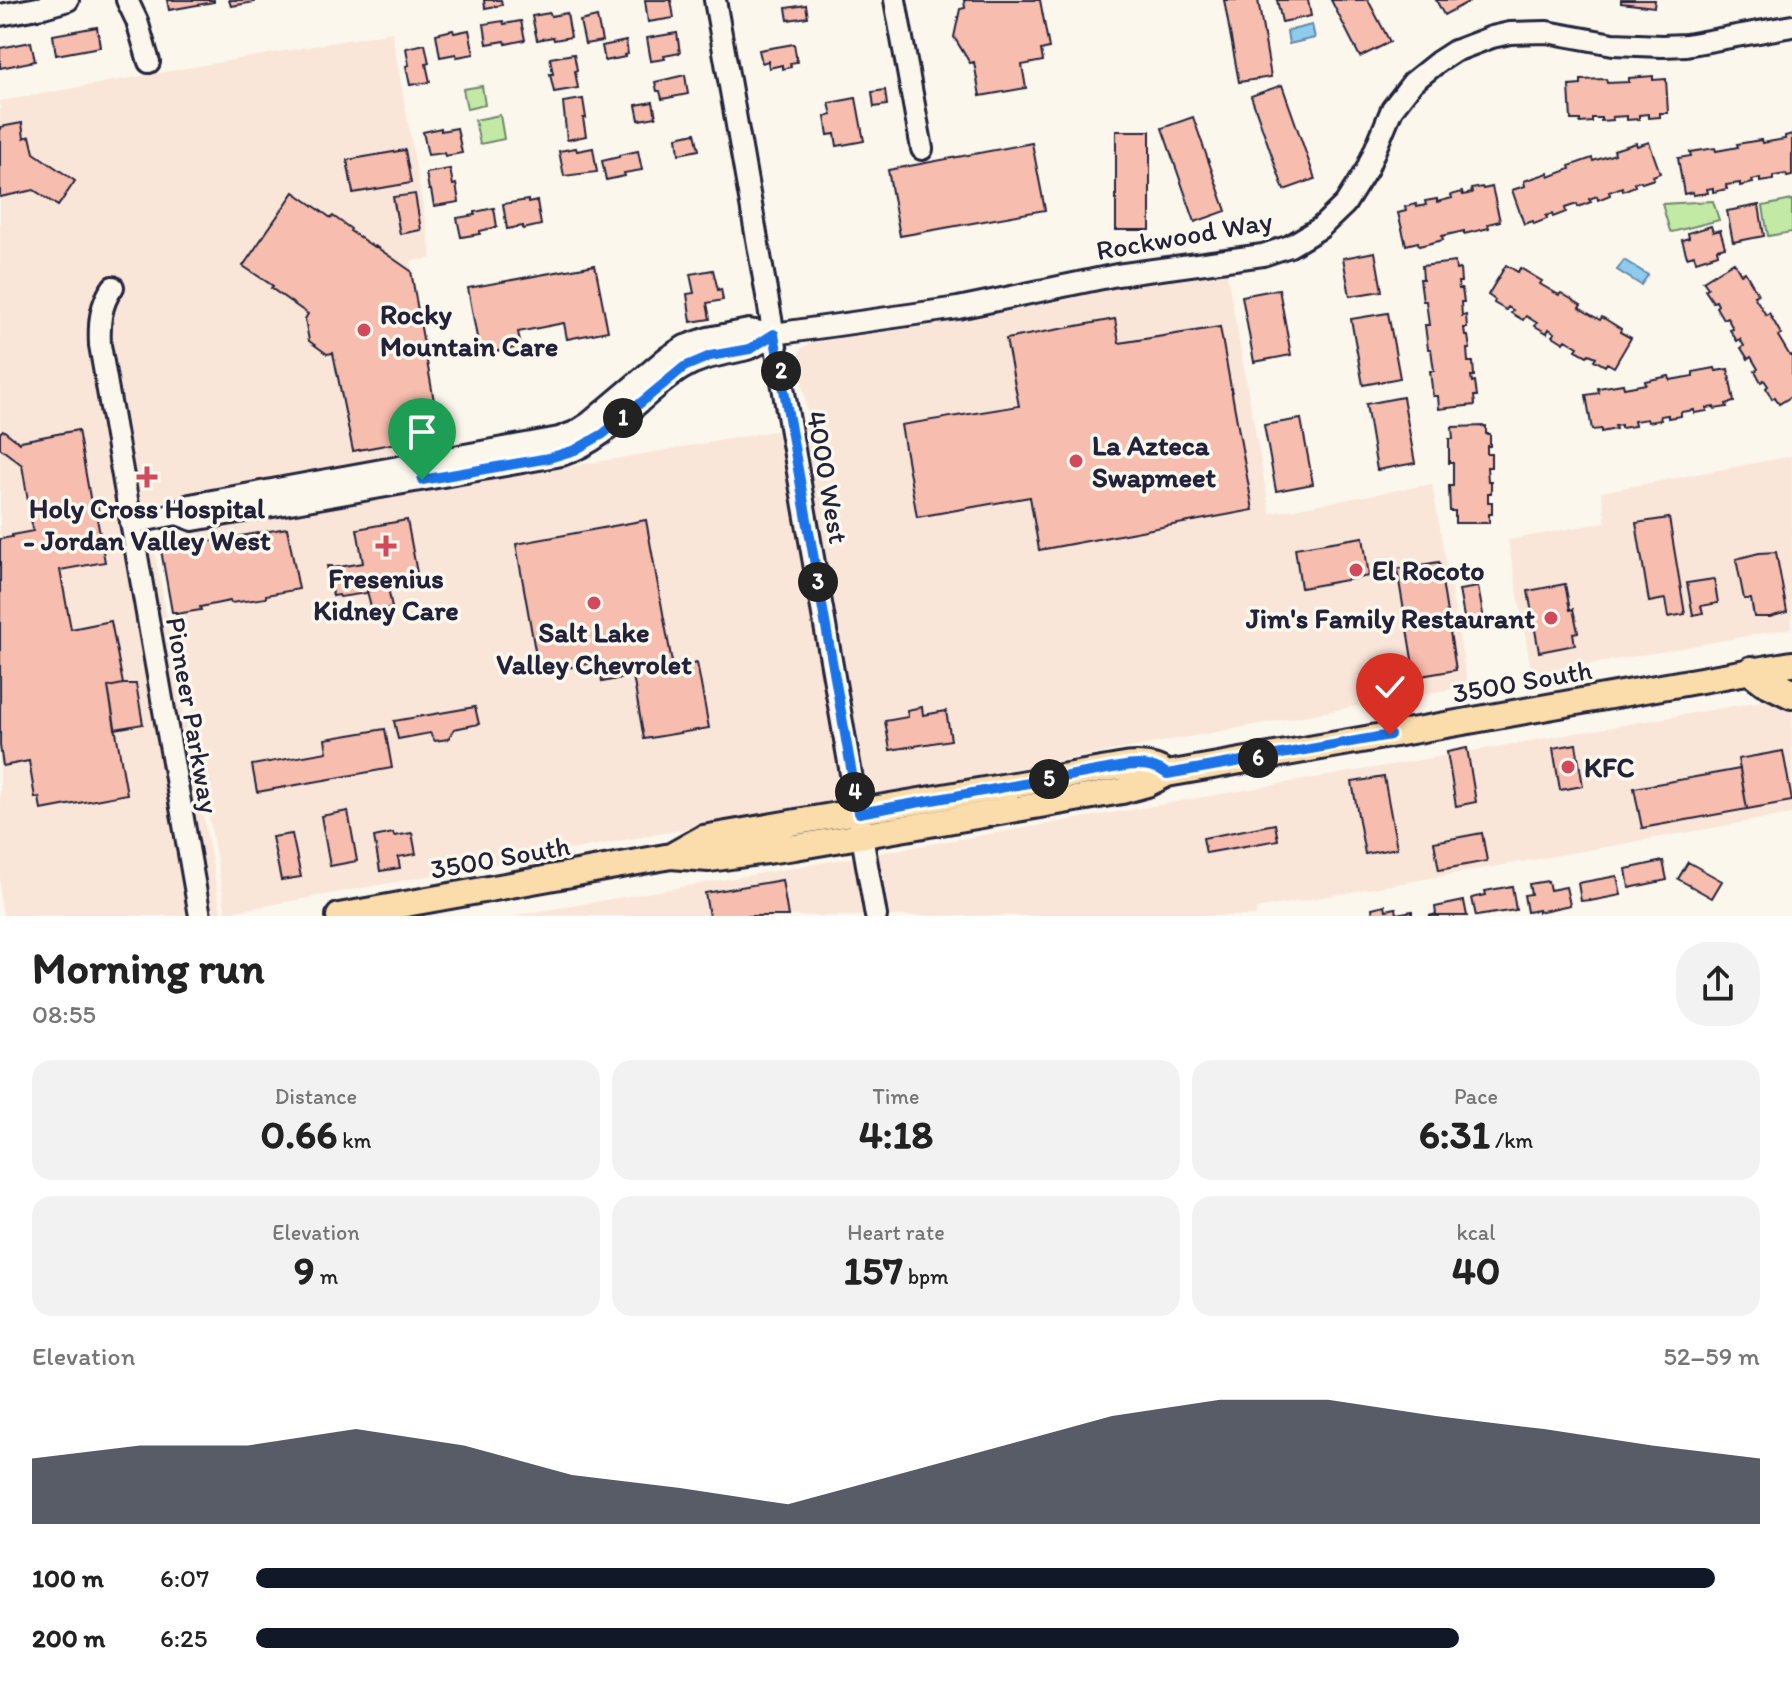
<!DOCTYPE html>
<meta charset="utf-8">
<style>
body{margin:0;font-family:Itim,sans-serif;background:#f2f2f2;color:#222;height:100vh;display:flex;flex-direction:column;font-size:30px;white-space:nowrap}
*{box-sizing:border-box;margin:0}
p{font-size:26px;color:#767676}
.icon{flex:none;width:44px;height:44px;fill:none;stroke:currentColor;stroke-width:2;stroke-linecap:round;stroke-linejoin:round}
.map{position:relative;height:916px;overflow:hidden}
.sheet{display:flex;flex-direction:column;background:#fff;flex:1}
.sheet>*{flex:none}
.pin{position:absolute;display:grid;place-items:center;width:68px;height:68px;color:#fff;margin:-82px -34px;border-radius:50% 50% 50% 0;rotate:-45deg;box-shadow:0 0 8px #0007}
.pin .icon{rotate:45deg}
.km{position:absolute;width:40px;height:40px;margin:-20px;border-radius:50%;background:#222;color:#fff;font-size:22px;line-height:40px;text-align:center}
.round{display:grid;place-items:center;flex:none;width:84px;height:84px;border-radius:32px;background:#f2f2f2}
.overview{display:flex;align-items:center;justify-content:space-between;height:136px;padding:0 32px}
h1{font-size:44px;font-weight:700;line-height:60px}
.figures{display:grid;grid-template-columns:repeat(3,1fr);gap:12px;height:136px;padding:8px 32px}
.figures div{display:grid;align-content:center;border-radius:20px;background:#f2f2f2;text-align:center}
.figures b{font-size:40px;font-weight:700}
.figures small{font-size:22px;font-weight:400}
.figures p{font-size:22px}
.chart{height:224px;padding:16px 32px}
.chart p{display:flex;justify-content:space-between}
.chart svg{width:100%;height:144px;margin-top:8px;fill:#111827;opacity:.7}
ul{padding:0 32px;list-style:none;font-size:26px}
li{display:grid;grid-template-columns:128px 96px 1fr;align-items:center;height:60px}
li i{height:20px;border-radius:10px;background:#111827}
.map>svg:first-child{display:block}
.built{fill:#fae6d9}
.green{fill:#c3eaa5;stroke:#728670;stroke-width:2}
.water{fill:#8fcaef;stroke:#6387a7;stroke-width:2}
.building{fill:#f7bdae;stroke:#22223b;stroke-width:2}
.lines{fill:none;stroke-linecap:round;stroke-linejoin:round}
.minor-casing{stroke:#22223b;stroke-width:26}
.major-casing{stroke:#22223b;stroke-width:30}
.highway-casing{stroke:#22223b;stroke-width:34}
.minor{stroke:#fbf7ec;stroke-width:20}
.major{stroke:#faddab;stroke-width:24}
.highway{stroke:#faddab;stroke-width:28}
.route-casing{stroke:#fff;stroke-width:16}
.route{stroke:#1a73e8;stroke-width:10}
.poi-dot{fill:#d1495b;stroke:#fbf7ec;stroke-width:3}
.labels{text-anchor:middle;stroke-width:7;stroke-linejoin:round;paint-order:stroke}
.street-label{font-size:28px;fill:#22223b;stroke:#fbf7ec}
.poi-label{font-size:28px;font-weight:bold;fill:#22223b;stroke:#fbf7ec;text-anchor:start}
</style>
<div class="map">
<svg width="1792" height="916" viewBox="0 0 1792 916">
<rect width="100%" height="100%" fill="#fbf7ec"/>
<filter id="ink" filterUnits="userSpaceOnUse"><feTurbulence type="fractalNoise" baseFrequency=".0125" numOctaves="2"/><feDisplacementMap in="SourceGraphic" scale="16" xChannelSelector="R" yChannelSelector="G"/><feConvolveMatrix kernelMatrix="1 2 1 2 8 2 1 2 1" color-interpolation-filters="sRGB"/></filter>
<g filter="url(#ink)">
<path class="built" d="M392,32L432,258L411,261L443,451L146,504L222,916H3L0,898V101Z
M1227,274L1270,513L1432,484L1468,686L226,913L160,538L809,425L798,356L801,349L809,343L967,320L1121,288Z
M1792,456V628L1532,675L1508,540L1606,522L1601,492Z
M1792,696V814L1256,909V916H512Z"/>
<path class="green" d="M482,86L485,105L467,109L463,89Z
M500,115L504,139L480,144L475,120Z
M1792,200V232L1768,236L1763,206Z
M1713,201L1719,220L1672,232L1670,231L1662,204Z"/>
<path class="water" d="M1312,25L1315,38L1289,44L1287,31Z
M1624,260L1648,275L1641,285L1617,270Z"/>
<path class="building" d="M167,0H214V2L169,10Z
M229,0H255V2L231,6Z
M484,0H501L502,5L485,8Z
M645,0H671L674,18L648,22Z
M964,0H1040L1049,48L1041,50L1043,61L1022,65L1026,88L980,96L974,62L970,63L954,37L960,9L965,8Z
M1224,0H1258L1271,77L1239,82Z
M1277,0H1308L1311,16L1282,22Z
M1331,0H1368L1390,42L1360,57Z
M1436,0H1472L1444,15Z
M1621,0H1655L1654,7L1621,3Z
M806,5L808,17L788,20L786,8Z
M550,13L551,16L567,13L571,37L554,40L553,37L537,40L532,16Z
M597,17L602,41L585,44L580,21Z
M503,21L504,24L521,21L525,40L506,44L505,41L487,44L484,24Z
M97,27L100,47L56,55L53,35Z
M453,30L454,33L469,30L474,54L457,57L456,54L440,57L436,34Z
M677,33L680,53L664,56L665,59L651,61L647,38Z
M626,41L628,54L624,55L625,57L605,61L602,46Z
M31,42L35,61L0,68V48Z
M425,44L429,63L426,64L430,82L410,85L406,66L409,65L406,48Z
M794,44L797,62L790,63L791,67L782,69V65L769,68L768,61L762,63L759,50Z
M574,54L577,70L575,71L578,88L554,92L550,74H553L550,58Z
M685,75L688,94L662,99L660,91H657L655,82Z
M1653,76V80L1666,79L1668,113H1660V117L1648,118V114L1639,115V119L1627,120V116L1612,117L1613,120L1601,121V118H1592V122L1580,123V120H1571L1569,86L1581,85V80L1606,79L1607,83L1629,82V78Z
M1282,85L1315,179L1284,190L1251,96Z
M885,90L887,105L874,107L872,92Z
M856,98L864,141L837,146L835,134L828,135L825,117L832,115L829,103Z
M583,99L586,118H583L586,136L567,140L563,102Z
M653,102L656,117L639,120L636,105Z
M1193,117L1226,211L1195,222L1162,128Z
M22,123L24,138L30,136L34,153L75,181L58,206L34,190L0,197V127Z
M441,128V131L457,128L462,153L445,156L444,153L428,155L423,132Z
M1116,131H1150V230H1116Z
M695,133L699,150L679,154L677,137Z
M1792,134V176L1787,177L1786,174L1773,176V180L1760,182V178L1752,180L1753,183L1740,186V183L1726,185L1727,189L1713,192V188L1707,189L1708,193L1693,195V192L1684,194L1678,158L1691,156L1690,152L1715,148L1716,151L1738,147L1737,144L1761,140L1762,143L1785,139V136Z
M1649,142L1660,173L1653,176L1654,179L1642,183L1641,181L1634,183L1635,186L1623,191L1622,187L1609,192L1610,195L1598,200L1597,196L1589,199L1591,202L1578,207L1577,204L1565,208L1566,212L1553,217L1552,214L1546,216L1547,219L1534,224L1533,221L1524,224L1512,190L1525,186L1524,181L1548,173L1549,177L1570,169L1569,166L1592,158L1593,161L1615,154L1614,150L1636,143L1637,146Z
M1032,143L1045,210L900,236L888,170Z
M576,148L577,151L593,148L597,172L564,176L559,151Z
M405,150L411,183L353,193L347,160Z
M638,151L642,170L624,173L625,176L606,180L602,161L619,157V155Z
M450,169L453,185L456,184L459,202L434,206L431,190H429L426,173Z
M1482,187L1483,189L1492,187L1500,221L1488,224L1489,228L1464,234V231L1442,236L1443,240L1419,246L1418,242L1406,245L1398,213L1406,211L1405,207L1416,204L1417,207L1426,205L1425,201L1437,199V202L1452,198L1451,195L1462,192L1463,195L1472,193L1471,189Z
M294,192L331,218L333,216L351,229L350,231L374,247L375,246L411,271L440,435L353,451L333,353L327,354L309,341L305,319L308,314L271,288L273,286L243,266Z
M415,194L421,230L400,234L393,197Z
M528,200V203L537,201L541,225L523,229V226L507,229L503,204Z
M1759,205L1764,236L1733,242L1727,211Z
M494,208L497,227L480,231V234L461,237L457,218L475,215V212Z
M1711,226L1713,232L1720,230L1725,247L1717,249L1718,254L1696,261L1694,255L1687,257L1682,240L1689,238L1688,233Z
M1375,252L1382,291L1350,296L1343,258Z
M1455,262L1456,270L1460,269L1461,282H1458L1459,289H1462L1464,302H1461L1462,316L1466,315L1467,328H1464L1465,336H1468L1470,349H1467L1468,362H1473L1474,376H1471L1472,382L1475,381L1477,396H1474L1475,405L1439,409L1438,396H1433L1430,371H1434L1431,349H1428L1425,325H1429L1426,301H1423L1420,279H1423L1422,266Z
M1734,262L1741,274L1745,272L1758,294L1754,296L1766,315L1769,313L1781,334L1778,336L1790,356L1792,355V396L1779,404L1775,397L1772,399L1766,388L1768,386L1764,380L1761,382L1755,371L1758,369L1751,357L1748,359L1741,348L1744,346L1740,339L1737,341L1730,330L1733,329L1727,317L1723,319L1716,307L1718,305L1716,301L1713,302L1705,290L1708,288L1703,281Z
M595,265L608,331L567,339L564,323L518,332L521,347L480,354L468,288Z
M1506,265L1518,272L1520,268L1542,281L1540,284L1559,295L1561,293L1581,305L1579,308L1600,320L1602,317L1621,329L1620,332L1631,338L1614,367L1607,363L1605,366L1594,360L1596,357L1589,354L1587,356L1576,350L1578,347L1566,340L1564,343L1553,336L1555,333L1549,329L1547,333L1535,326L1537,323L1526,316L1523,320L1511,313L1513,310L1508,307L1506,310L1494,303L1495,300L1488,295Z
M713,270L718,290L721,289L723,300L707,303L710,319L691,322L687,294L694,293L690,274Z
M1279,289L1291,355L1254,362L1242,296Z
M1388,313L1400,378L1363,385L1351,319Z
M1115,319L1119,343L1220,327L1253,510L1039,550L1030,497L917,517L901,425L1019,406L1006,339Z
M1715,368L1716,371L1728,369L1734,402L1726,404L1727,407L1715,409L1714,407L1707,408V411L1694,413V410L1681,412V416L1668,418V415L1660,416L1661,420L1648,422L1647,419L1634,421L1635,426L1621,428V425L1615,426L1616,429L1601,432V429L1592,430L1586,395L1599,393L1598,388L1623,384L1624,388L1646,384L1645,381L1669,376L1670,380L1693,376V372Z
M1403,397L1415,463L1377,470L1366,404Z
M1301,419L1313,484L1276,491L1264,425Z
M1486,426V434H1490V446H1487V454H1491V467H1487L1488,481H1491V493H1488V502H1492V514H1489V523H1455V511H1450L1449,486H1453V463H1449V439H1453L1452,427Z
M3,430L20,443L21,441L78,430L91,503L97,502L99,513H96L105,562L60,570L71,629L111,621L123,684L108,687L127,794L41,810L39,797L35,798L29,761L3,766L0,746V539L12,537V535L33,531L22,465L0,448V433Z
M1669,518L1685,614L1668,617L1665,599L1649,602L1636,523Z
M407,520L417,573L413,575L414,580L411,581V583L367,591V593L340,597L339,595L333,596L327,566H332L333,568L363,563L357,529Z
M646,520L673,668L697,663L709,728L644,739L633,676L602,682L599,662L539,673L516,544Z
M287,528L299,589L266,595V598L231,603L230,601L200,607L201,610L176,614V612H172L161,550Z
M1363,537L1369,576L1301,588L1295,548Z
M1776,552L1787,612L1770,617H1754L1751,599H1744L1736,559L1759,553Z
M1439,562L1456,670L1415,677L1397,569Z
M1714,579L1718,603L1701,606L1703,613L1693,615L1687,583Z
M1565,584L1570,610L1573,609L1578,632L1573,633L1575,645L1539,652L1528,591Z
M388,587L392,608L372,611L367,591Z
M1478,587L1485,625L1466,628L1459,590Z
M123,684H136L143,724L115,729L108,687Z
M475,707L479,724L454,729L448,739L435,741L430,733L398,739L394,721Z
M922,707L923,715L946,711L951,740L890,750L885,721L908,717L907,710Z
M385,729L392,768L257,792L252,765L327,752L325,739Z
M1576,744L1583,786L1560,790L1553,748Z
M1467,748L1476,802L1456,806L1447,752Z
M1783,751L1792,801L1747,809L1738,759Z
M1740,769L1747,809L1642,828L1634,788Z
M1384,777L1397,848L1365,854L1352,782Z
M348,811L357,861L330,866L321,816Z
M1275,824L1278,840L1206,853L1203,838Z
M393,833L394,836L412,833L416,854L398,857L400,868L380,871L374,837Z
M1482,833L1487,861L1439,870L1434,842Z
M292,834L301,877L281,880L272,837Z
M1663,861L1667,880L1629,888L1626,869Z
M1688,862L1722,881L1712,898L1678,879Z
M1617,876L1621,895L1590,901V900L1581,901L1578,883Z
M782,880L788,916H709L705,893Z
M1548,881L1550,890L1566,887L1570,905L1538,912V910L1527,912L1524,895L1531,894L1529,884Z
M1512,886L1516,910L1476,916L1472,898L1486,895L1485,891Z
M1464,901L1467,916H1429L1436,914L1435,907Z
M1385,905L1386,910L1396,908L1397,914L1412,911V916H1373L1372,908Z"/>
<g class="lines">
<defs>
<path id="minor" d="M127,0L137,21L149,62
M715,0L876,916
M895,0L922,149
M0,15L43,7L68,0
M113,287C100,304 99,325 100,345L200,916
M177,514L193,520L562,455C611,439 640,395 682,369C703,356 725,355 747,349C756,347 766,339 774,334
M131,523L177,514L190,505L559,438L575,432L589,423L666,358L685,346L708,338L749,330L774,334L958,308L1117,275L1263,255L1290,246L1320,228L1345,204L1367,169L1392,109L1413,82L1438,62L1455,51L1492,37L1510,33L1547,32L1613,44L1662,46L1686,45L1792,26"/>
<path id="major" d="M671,856L703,838L1119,767C1135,764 1153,763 1167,774
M339,916L671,856L709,859L795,847L1122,791L1147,784L1167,774L1792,664"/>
<path id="highway" d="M1752,671L1765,681L1792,694"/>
</defs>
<use href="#minor" class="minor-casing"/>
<use href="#major" class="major-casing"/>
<use href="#highway" class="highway-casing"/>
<use href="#minor" class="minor"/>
<use href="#major" class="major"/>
<use href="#highway" class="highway"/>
</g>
</g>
<g class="lines" filter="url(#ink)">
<defs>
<path id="route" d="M422,480L549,458L575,450L603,434L684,367L710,356L750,349L774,334L859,813L1119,767C1135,764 1154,763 1167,774L1390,735"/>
</defs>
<use href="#route" class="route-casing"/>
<use href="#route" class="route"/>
</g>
<g class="poi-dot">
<circle cx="364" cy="330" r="8"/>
<circle cx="1076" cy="461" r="8"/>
<path d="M143 465h8v8h8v8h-8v8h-8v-8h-8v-8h8z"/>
<path d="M382 534h8v8h8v8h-8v8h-8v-8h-8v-8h8z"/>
<circle cx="1356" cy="570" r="8"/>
<circle cx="594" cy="603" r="8"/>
<circle cx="1551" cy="618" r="8"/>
<circle cx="1568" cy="767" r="8"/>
</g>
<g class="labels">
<g class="street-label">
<text transform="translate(1184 235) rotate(-10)" y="10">Rockwood Way</text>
<text transform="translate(828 477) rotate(80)" y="10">4000 West</text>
<text transform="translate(1522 681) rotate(-10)" y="10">3500 South</text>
<text transform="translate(193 715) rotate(80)" y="10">Pioneer Parkway</text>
<text transform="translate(500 857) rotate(-10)" y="10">3500 South</text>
</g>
<g class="poi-label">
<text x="380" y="324">Rocky<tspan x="380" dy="32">Mountain Care</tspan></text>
<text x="1092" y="455">La Azteca<tspan x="1092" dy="32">Swapmeet</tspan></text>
<text x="147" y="518" text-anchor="middle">Holy Cross Hospital<tspan x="147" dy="32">- Jordan Valley West</tspan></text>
<text x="1372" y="580">El Rocoto</text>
<text x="386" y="588" text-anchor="middle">Fresenius<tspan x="386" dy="32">Kidney Care</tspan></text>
<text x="1535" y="628" text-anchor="end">Jim's Family Restaurant</text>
<text x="594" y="642" text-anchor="middle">Salt Lake<tspan x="594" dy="32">Valley Chevrolet</tspan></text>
<text x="1584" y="777">KFC</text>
</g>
</g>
</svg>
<div class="pin" style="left:422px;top:480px;background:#1e9e55"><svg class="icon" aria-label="arrive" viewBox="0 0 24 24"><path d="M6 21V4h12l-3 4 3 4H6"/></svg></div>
<div class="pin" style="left:1390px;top:735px;background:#d93025"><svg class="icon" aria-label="check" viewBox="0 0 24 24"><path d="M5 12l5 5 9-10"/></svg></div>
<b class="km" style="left:623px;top:418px">1</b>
<b class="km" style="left:781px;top:371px">2</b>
<b class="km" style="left:818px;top:582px">3</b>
<b class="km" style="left:855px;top:792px">4</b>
<b class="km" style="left:1049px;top:779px">5</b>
<b class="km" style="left:1258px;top:758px">6</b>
</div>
<section class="sheet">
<div class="overview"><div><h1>Morning run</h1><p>08:55</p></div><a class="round"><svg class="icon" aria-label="share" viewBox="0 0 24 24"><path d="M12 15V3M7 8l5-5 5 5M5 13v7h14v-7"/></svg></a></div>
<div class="figures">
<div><p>Distance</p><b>0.66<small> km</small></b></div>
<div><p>Time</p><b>4:18</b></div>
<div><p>Pace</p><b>6:31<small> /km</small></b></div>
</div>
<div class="figures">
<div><p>Elevation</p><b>9<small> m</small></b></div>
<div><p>Heart rate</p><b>157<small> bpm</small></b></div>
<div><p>kcal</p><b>40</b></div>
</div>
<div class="chart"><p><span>Elevation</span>52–59 m</p>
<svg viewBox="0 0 160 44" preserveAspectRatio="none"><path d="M0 44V24L10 20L20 20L30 15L40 20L50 29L60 33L70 38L80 29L90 20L100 11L110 6L120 6L130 11L140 15L150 20L160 24V44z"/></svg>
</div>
<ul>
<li><b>100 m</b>6:07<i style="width:97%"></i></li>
<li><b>200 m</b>6:25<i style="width:80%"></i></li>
</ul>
</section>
